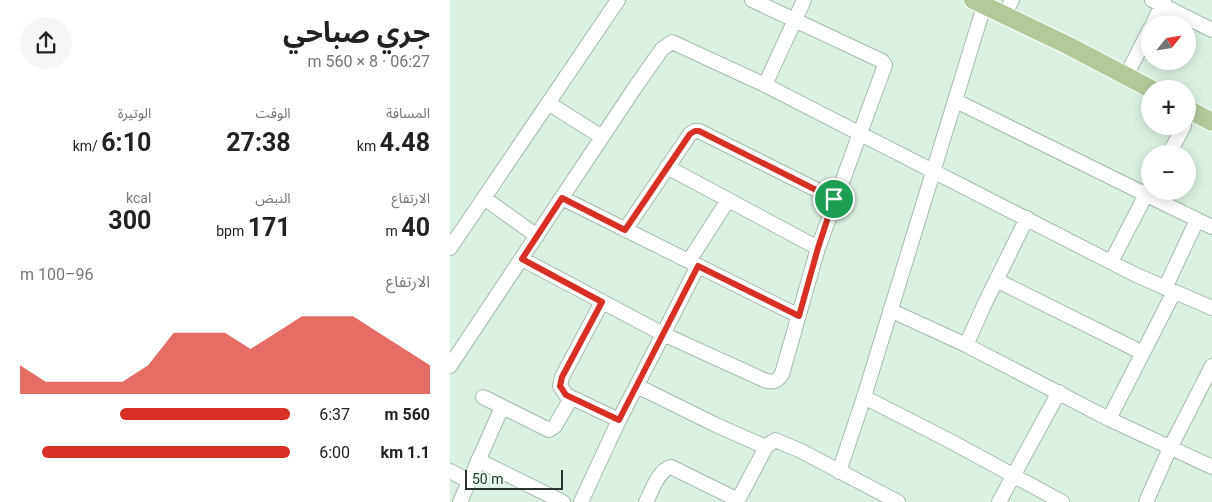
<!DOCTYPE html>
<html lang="ar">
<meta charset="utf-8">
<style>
body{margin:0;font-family:Roboto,"Noto Sans Arabic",sans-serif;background:#f6f6f6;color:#222;direction:rtl;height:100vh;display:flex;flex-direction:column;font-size:19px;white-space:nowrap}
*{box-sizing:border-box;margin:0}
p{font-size:16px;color:#767676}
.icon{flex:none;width:28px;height:28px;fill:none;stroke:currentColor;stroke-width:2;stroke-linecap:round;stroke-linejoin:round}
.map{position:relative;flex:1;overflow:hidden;direction:ltr}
.details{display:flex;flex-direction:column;background:#fff;width:450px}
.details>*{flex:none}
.needle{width:32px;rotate:60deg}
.buttons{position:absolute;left:691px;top:15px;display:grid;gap:10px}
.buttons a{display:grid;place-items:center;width:55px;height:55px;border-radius:50%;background:#fff;box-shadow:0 2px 12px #0003;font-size:25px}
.scale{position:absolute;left:15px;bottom:12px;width:98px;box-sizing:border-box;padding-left:5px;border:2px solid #29322c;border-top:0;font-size:14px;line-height:18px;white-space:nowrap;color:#29322c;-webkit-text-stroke:4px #ecfef2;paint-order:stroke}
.pin{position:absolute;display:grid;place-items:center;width:42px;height:42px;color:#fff;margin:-21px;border:2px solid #fff;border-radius:50%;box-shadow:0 1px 5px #0007}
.round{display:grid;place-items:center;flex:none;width:52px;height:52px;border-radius:26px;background:#f6f6f6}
.overview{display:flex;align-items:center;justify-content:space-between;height:85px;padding:0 20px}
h1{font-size:28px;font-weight:700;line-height:38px}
.metrics{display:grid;grid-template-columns:repeat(3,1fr);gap:8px;height:85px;padding:5px 20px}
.metrics div{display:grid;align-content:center}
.metrics b{font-size:25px;font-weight:700}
.metrics small{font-size:14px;font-weight:400}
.metrics p{font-size:14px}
.chart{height:140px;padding:10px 20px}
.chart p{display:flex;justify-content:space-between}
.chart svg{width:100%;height:90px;margin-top:5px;fill:#d93025;opacity:.7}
ul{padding:0 20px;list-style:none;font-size:16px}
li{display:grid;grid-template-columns:80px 60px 1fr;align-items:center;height:38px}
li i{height:12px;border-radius:6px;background:#d93025}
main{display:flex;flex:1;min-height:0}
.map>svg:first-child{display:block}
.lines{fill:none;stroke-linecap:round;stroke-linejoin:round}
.minor-casing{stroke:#a5bbac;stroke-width:16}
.major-casing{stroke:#fff;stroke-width:20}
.minor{stroke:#fff;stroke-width:14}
.major{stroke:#b3c99b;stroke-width:18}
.route-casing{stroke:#fff;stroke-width:10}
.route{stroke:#d93025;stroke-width:6}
</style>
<main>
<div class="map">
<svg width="762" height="502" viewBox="0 0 762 502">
<rect width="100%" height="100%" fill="#dbf2e2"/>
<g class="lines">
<defs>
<path id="minor" d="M702,0L762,30
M554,15L562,0
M703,24L714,0
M676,76L700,29
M315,85L354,0
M506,101L762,227
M98,103L152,137
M719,154L734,126
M217,167L368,248
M34,198L87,236
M112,198L349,316
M175,230L240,134L245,131H249L385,199
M0,248L168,0
M72,259L213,334L314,380C322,383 327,382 332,374L368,248L435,65L432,61L302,0
M239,261L278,200
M661,262L700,187
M546,280L693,353
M715,288L747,220
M152,302L112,377L110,386L116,395L169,420
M440,310L516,345L659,419L762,467
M516,345L536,301L577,218
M0,366L184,89L212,49L222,42L315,85L686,275L762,308
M187,386L266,425L316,447
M33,397L99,430L105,426L121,398
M414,397L502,442L612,502
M659,419L724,292
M28,460L113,502
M0,471L19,481
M389,472L414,397L534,6
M10,502L52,407
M131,502L169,420L248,266
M196,502C202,491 208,470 221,467L288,500
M287,502L316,447L325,440L351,451L448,502
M549,502L609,392
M696,502L720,448L762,366"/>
<path id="major" d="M523,0L619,46L701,89
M738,109L762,122"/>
</defs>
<use href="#minor" class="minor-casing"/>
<use href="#major" class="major-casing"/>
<use href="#minor" class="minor"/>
<use href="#major" class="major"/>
</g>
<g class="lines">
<defs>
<path id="route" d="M245,131H249L384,199L368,248L349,316L248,266L169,420L116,395L110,386L112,377L152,302L72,259L112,198L175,230L240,134Z"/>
</defs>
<use href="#route" class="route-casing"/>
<use href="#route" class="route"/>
</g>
</svg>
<div class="buttons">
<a><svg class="needle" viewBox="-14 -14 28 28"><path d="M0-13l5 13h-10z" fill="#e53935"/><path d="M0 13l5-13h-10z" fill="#767676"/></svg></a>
<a>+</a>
<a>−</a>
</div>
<div class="scale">50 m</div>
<div class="pin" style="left:384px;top:199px;background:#1e9e55"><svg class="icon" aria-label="arrive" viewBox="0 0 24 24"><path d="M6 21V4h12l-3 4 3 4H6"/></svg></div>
</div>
<section class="details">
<div class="overview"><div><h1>جري صباحي</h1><p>06:27 · 8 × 560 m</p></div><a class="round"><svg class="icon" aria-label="share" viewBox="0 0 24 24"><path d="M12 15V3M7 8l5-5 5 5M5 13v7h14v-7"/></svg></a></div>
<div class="metrics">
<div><p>المسافة</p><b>4.48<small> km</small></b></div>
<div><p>الوقت</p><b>27:38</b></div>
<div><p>الوتيرة</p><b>6:10<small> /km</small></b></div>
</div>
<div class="metrics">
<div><p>الارتفاع</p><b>40<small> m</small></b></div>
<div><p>النبض</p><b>171<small> bpm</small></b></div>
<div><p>kcal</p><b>300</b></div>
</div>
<div class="chart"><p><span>الارتفاع</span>96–100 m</p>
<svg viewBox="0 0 160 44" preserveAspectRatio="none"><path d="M0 44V30L10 38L20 38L30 38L40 38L50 30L60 14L70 14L80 14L90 22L100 14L110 6L120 6L130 6L140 14L150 22L160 30V44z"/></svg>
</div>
<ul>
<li><b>560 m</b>6:37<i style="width:63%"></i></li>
<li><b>1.1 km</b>6:00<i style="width:92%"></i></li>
</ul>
</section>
</main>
